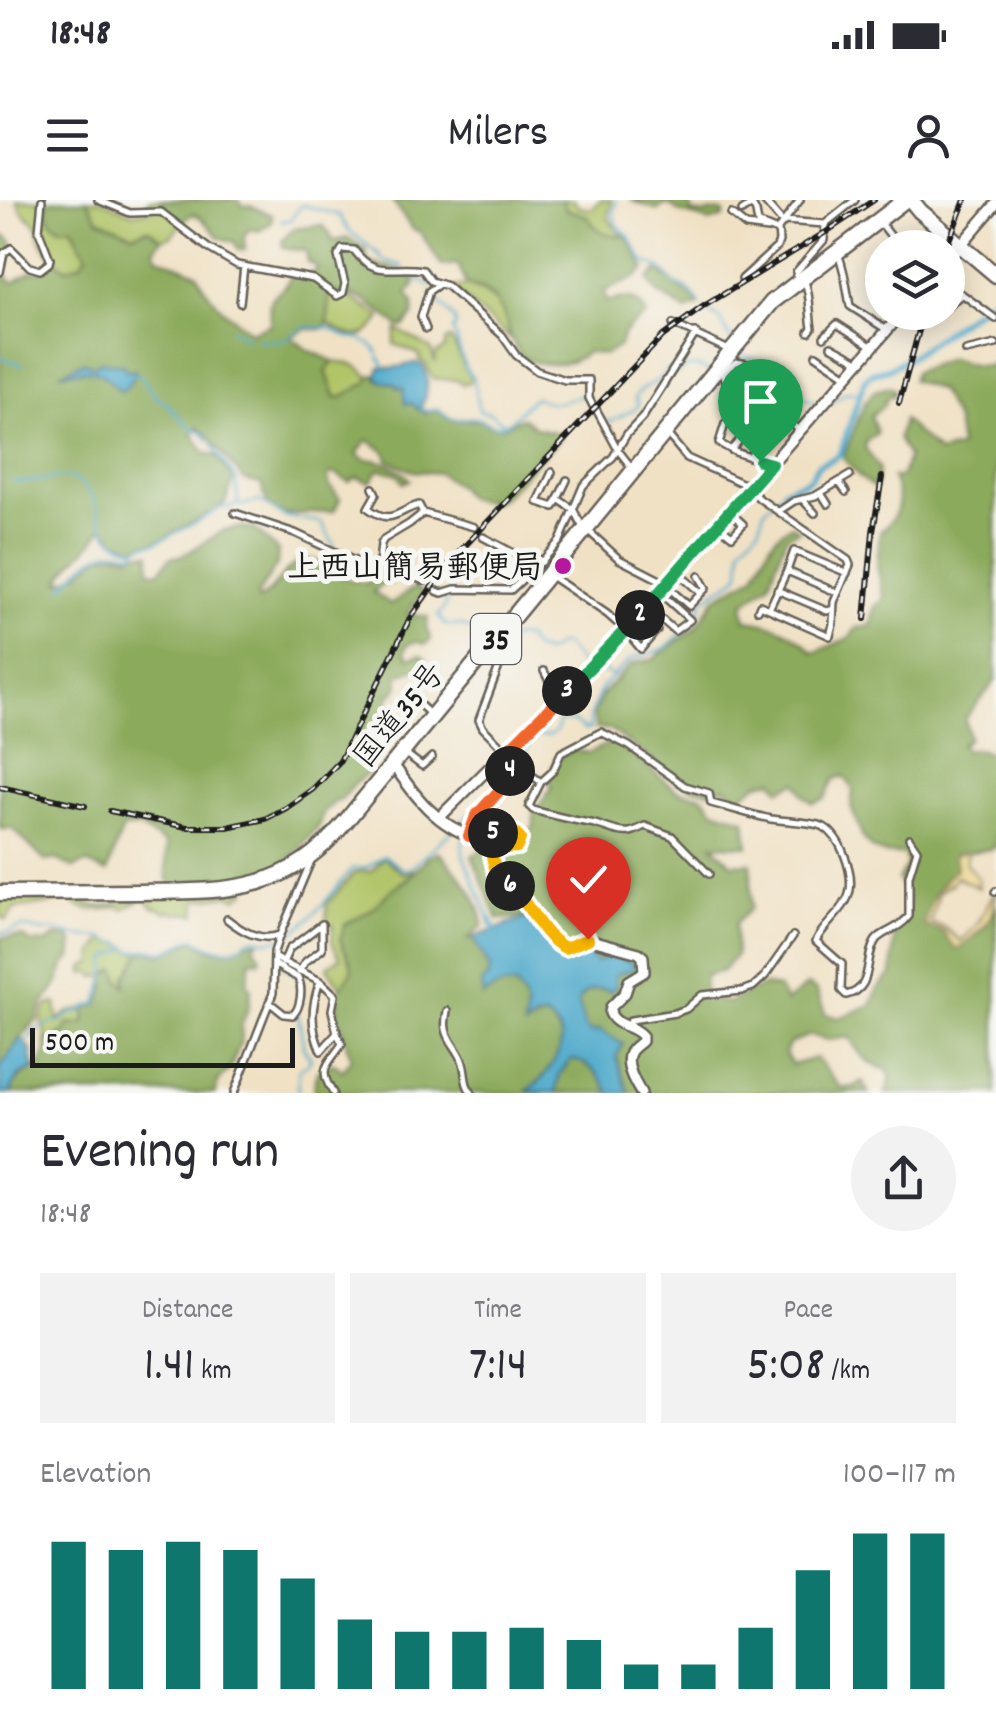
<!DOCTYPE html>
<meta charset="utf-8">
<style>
body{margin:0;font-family:Dekko,"Klee One",sans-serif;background:#f2f2f3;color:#2b2b33;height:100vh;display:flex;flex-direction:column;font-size:38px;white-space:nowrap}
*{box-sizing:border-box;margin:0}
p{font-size:32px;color:#7c7c81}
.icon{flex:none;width:55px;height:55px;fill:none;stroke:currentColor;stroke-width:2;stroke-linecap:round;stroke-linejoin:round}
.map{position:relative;height:893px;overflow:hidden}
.side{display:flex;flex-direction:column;background:#fff;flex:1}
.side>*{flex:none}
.controls{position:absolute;left:865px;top:30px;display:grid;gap:20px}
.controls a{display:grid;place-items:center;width:100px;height:100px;border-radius:50%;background:#fff;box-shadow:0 5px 25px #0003;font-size:50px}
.scale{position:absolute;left:30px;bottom:25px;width:265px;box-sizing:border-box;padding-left:10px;border:5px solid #1c1c1c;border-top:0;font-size:28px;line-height:35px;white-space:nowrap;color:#1c1c1c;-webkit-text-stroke:8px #f6f6f2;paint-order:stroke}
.pin{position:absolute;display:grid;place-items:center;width:85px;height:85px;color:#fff;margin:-102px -42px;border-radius:50% 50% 50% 0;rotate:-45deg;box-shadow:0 0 10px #0007}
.pin .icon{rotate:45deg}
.km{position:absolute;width:50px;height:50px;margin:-25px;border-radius:50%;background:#222;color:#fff;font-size:28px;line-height:50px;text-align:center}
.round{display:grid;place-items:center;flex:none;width:105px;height:105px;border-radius:52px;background:#f2f2f3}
.summary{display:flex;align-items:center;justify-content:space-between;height:170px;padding:0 40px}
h1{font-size:55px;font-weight:600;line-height:75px}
.figures{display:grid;grid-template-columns:repeat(3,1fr);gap:15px;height:170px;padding:10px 40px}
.figures div{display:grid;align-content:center;border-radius:0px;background:#f2f2f3;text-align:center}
.figures b{font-size:50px;font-weight:600}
.figures small{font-size:28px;font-weight:400}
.figures p{font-size:28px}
.chart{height:280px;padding:20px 40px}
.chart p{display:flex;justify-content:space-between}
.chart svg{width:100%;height:180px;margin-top:10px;stroke:#0f766e;stroke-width:6}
.status{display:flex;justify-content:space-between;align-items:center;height:70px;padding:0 50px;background:#fff;direction:ltr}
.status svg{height:28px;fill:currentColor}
header{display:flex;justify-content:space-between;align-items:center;height:130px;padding:0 40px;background:#fff;font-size:45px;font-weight:600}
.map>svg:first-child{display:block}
.green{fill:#b1c468;stroke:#667042;stroke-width:2.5}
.forest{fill:#8caa5c;stroke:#54633c;stroke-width:2.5}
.sand{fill:#eeda9e;stroke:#857b5d;stroke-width:2.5}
.water{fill:#4ba8ca;stroke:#346273;stroke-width:2.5}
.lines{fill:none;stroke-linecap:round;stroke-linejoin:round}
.stream{stroke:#4ba8ca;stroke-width:2.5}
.canal{stroke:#4ba8ca;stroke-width:5}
.river{stroke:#4ba8ca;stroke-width:6}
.street-casing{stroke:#666157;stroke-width:10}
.secondary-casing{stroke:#666157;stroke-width:14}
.highway-casing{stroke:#666157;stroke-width:19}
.street{stroke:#fff;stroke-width:5}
.secondary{stroke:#fff;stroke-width:9}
.highway{stroke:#fff;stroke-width:14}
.rail-casing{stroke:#1c1c1c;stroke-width:6}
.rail{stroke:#f6f6f2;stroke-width:2.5;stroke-dasharray:8;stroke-linecap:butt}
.split-1-casing{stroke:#fff;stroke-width:20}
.split-2-casing{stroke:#fff;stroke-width:20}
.split-3-casing{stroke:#fff;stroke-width:20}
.split-4-casing{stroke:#fff;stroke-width:20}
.split-5-casing{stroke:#fff;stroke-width:20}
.split-6-casing{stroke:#fff;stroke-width:20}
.split-7-casing{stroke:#fff;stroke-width:20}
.split-1{stroke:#22a559;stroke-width:12}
.split-2{stroke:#22a559;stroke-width:12}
.split-3{stroke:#22a559;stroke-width:12}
.split-4{stroke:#f0652b;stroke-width:12}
.split-5{stroke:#f0652b;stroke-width:12}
.split-6{stroke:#f5b400;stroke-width:12}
.split-7{stroke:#f5b400;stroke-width:12}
.poi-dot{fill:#b5179e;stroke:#f6f6f2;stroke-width:4}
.labels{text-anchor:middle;stroke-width:10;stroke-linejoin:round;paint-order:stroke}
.shield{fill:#f6f6f2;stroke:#5d5d5c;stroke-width:2.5}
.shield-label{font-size:30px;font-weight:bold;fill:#1c1c1c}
.poi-label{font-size:32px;font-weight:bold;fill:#1c1c1c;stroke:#f6f6f2;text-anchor:end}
.street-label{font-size:32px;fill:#1c1c1c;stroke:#f6f6f2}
</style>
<div class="status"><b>18:48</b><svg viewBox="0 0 49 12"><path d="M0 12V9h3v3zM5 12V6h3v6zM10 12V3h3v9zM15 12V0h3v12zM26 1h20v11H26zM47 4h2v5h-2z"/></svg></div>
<header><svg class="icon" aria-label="menu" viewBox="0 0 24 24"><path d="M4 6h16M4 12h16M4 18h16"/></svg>Milers<svg class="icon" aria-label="person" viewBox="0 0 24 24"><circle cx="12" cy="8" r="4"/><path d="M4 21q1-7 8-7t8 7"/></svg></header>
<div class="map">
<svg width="996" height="893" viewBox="0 0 996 893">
<rect width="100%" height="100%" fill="#f6f6f2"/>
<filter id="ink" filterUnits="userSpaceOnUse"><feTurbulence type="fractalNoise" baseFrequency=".01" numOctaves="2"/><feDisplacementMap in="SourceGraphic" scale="20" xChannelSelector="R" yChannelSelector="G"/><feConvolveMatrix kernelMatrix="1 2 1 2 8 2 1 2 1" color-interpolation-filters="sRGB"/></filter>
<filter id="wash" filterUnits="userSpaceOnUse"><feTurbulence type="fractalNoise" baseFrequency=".0048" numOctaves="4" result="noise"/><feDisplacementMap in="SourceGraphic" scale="40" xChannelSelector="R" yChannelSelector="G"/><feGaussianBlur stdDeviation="2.25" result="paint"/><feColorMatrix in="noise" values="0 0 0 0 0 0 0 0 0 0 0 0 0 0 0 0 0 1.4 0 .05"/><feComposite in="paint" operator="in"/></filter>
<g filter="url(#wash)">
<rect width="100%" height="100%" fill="#f0e1c4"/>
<path class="green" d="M17,0H44L50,20L71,26L87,56L79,65L66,68L54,60L41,42L37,25L23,13Z
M87,0H103L132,13L151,10L147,3L149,0H161L166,10L182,22L172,36L162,39L148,29L133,34L98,19Z
M563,0H574L578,7L592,9L600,0H612L608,17L616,29L627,37C606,34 599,35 587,16L565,9Z
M467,85C496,96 506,107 509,138L452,88Z
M341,91L381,117C365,144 350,138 328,123L329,93Z
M397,129L431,149L435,163L436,154L444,149L446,141L450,139C461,150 460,166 471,176L469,183L463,184L458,180L433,179L425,163L419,160L420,155L394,144Z
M333,161C349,163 360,164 369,178L368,182L339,198L335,196L326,171Z
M385,658L403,673L417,669L371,710L345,725L340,740L351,763L352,772L341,788L328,769L329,765L340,758L332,742L333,725L325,723L327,713L326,705L355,672L372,671L382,659Z
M245,690V692L236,698L230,695L197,699L196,714L175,713L171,711L165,712L158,708H154L147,700L150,695Z
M80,697C101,718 116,695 140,700L123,709L118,706C101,711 84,713 70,700L14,709L6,720L0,715V701L10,698Z
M104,740C110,743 114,742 121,744C129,746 132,753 141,753L126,777L127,787L120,781L116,769L105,776L95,777L90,772L84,774V767L94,763L93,755Z
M56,803L58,820L69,812L86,808L85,823L46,841L45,829L41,822C43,811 43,804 56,803Z"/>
<path class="forest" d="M50,0H87L98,19L133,34L148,29L162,39L154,50L158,57L197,73L206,90L222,109L251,132L271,124C264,83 282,102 291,74H309L317,70L315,65L308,62L306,51L283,48L282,41L293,29L322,25L329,32L333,41L348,38L365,50L368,62C389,71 395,63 415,79V86L407,93L413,102L414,114L405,126L400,127C379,111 357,87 329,94L328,123L322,129H306L291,137L308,150L333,161L326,172L335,197L340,198L368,182L370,176L374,175L381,181L396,184L398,188H403C409,201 411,207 426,213L438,210C456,227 458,217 477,220C485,221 492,228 501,227C509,225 515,219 524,218L536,228L558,233L561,237L502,298L492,302L467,298L458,286L439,273L413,271L388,260L386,252L367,240L357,254L366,260C380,258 402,269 410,280L403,283L398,274L379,269L370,283L357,277L349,282L334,273L328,275L329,285L340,299L334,311L284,315L268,305L261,284L244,280L205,232L197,227L192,233L205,253L216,255L234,280L225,303L215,311L156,342L142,344L137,348L116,341L105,329H102C91,350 68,361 60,382C93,374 90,344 131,356L137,353H150V371L159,372L170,358L184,355L225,330L242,327L256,330L278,351L277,364L258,394L259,400C271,394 277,381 287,371C309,347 322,366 343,377C350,381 360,382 367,384L373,375L383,371L394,375L392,382L384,383L373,392L391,404L415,387L423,392L407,414L428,417L426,427L431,440L425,444L416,441L406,446L405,452L409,458L421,455L426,459L423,466L398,475L399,486L388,498L391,509L377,522L376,536L359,553L371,572L355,583L341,600L333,603L323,613L320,625L298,651L282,663L281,669L258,679L172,687L167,677L166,644L139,627L123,628L107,672L86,663L73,668L57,659L45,661L13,629H0V38L6,36L12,42L13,51L9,52L5,58L6,76L13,83L31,71C43,73 47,69 54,60L66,68L79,65L87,55L72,27L60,28L50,20L45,2Z
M161,0H239L243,6H250L272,15V22L259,31L250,29L244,36L245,50H239L235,42L219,37L200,17L192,14L182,22L166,10Z
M392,0H563L565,9L587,16C599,35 606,34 627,37L645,69L635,78L604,91L606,101C628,99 633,92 647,115C635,123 621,131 619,146L605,155L587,152C574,162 568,164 551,164C498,165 518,116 489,94C484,89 474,87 467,85L458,64L442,66L420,32L412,29Z
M630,0H685L692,8L691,12C706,17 711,8 724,13V17L710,22C698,15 679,17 671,5H664L658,10Z
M658,70C672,83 688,90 699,105L686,111L658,93L648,80Z
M950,158L975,166L996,165V480L965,519L969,538L961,545L966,551L976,549L996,554V646L992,649L955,654L956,669C937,686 929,701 925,726L941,730L958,749L983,730L996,708V893H886L891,877L886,869C867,866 859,853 849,837L829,840L810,835L790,843L785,853L792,865L816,858L841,888L854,887L862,881L869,893H629L616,856L585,827L578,801C584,790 598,786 610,791L615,788L614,774L599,762L572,764L559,757L535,725H531L528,716L498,719L472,656L480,651L483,637L527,635L534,626V613L552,588L548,579L556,558L574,550L589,553L614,541L678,591L703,596L714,610L745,620L748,646L712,645L732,664L751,663V708L735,724L736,755L723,771L705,776L704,797L727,803L764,785L779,788L786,802L808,785L817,791L825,814L839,818L871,805L878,788L892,774L895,726L906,714L908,699L898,679L907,666L905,654H885L871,648L863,638L851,607L853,589L844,576L834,579L825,598L813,603L803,595L796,582L780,590L773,580L758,583L740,597L724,587L710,591L691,587L609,529H596L593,514L603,493L632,464L653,459L696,428L715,398L754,376C766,355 768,337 792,325L799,330L786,337L769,384L743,404L746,420C774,423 796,432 814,453L849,438L856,428L871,426L874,408L884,399L877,366L880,332C900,314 903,304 892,278L902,276L908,257L898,238L903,220L939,253L960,247L956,221L939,190L912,180L914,172Z
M889,187L894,190L893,196L887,198L884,205L871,216L877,233L867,240L865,248L879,268L876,286L873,287L860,277L843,258L864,204L874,191Z
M439,652C458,673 480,696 483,725L467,740L473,738L490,768L484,795C492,787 505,785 516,786C527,800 529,809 524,826L544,816C552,822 564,832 563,843C561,858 540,882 528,890H539L544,893H313L317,871L333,863L343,871L351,858L337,815L338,791L352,772L351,763L340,740L345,724L371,710L390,691L408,679L430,655Z
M21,736L31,742L46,743L56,736L71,738L73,742L71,758C62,766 63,771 58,782C51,798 40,800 37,820C21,835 14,851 0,868V738Z
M194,740C211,753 233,754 250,740L258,741L254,746L261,757L259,761L251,760L247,783L251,788L249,806L241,826L242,839L231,867L218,882L215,893H11C21,861 46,881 46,841L63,835L68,825L85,823L86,808L98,804L106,784L105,776L116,769L120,781L126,786V777L141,753L149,751L162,754Z
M571,859C589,861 603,876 610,893H556L560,874Z"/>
<path class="sand" d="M968,652L966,664L978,678L979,688L956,677L952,683L939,692L930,723L943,727L961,741L978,723L996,689C996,723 982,730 957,750L941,730L924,726C929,701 937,686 956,669L954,654Z"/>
<path class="water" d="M100,161L123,165L126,170L136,171C134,180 128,186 121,192C97,166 93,169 60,173L84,162L95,166Z
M415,163L422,165C431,178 427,197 419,210L411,203L405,204L403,188H398L395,184L380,181L377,175L380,167L393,168Z
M528,717L531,724L535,725L559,757L572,763L586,752L596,762L610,756L634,763V769L615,775L616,788L610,791C598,786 584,790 578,801L585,827L591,832L599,830L623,844L616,857L629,893H610C603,877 589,862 571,859L560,874L556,893C545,893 538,890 528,892V890C539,883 544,877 551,866C564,843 568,833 544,816L536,819L525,827L524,826C529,809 527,800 516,786C504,785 492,787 483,796L482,782L488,777L490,768L473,738Z
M21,838L31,850L34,869L19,876L10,893H0V868C6,860 17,841 21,838Z"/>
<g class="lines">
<path class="stream" d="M617,0L613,13L616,24L629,36L640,56L645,62L661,68L674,83L688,89L700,103
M281,21L290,20L302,5L339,15L349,31L380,55L382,60L403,66
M410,72L418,81L426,82L430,87
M431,93L455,120L456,125L453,130L466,170L473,177L479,210L492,214L503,223
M705,110L720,119L732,142
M232,129L248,139
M257,139L282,141L306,127L330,128L347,137L358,138L373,146L378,153
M737,154L773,165L796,178L804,198L818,204
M0,157L23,165
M379,157L384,166
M134,174H139L156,197L168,205L189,226L204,234L208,240
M829,204L845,193L859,192
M420,208L427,211L438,209C458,227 456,216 475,218C484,219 490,227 499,226C515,224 521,204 536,197C554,209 568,198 586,195
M603,219L609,222L637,208L638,203L635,198C642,183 659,186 666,170L669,169L678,173C688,164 697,165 708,171
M212,245L236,279L238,304L242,305L261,301L285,317L321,322L336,349
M14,281C34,286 61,270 77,281C113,304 83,338 137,349
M368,366C389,368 402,382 421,382
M63,388C73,375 92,355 109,351C117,349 125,353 133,353L143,345L156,343L196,323L222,307L229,308L238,304
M437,394L447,398L444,409L438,415L445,425H460L491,437
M508,440L517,437L526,438L534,449L546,453L559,445H565L583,466H585
M598,467L612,476
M516,571L532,539L536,536H548L556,532L560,520L573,521L585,530L590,529V516L602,487L631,459L664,449L694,423L704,399L735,379L740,373L742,346L759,328L764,310L784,289
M458,626L510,575
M464,636L462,646L464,657L490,719
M0,732L5,733L22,727L44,732L51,730L77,736L103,738L113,743H122L134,751L149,749L164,752L194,738C205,746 225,753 239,747C250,742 239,742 251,739C259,737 266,742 274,740C305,734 333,690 353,668C373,670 370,662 385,656L404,670L411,668L452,631
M278,763C293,772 306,776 302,796
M24,844L36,830L54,821L58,823L72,813L82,812L85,807L97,803C103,788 107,774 107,758L126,749
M298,893L299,869L308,864L311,859L304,848L298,814"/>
<path class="canal" d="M490,719L495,730"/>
<path class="river" d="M784,289L804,282L811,277L818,265L835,258L841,252L865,179L872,173L888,169L907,159L996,96"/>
</g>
</g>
<g filter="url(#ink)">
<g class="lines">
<defs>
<path id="street" d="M98,0L130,13L161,12L208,48L237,65L313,79L337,96L343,93L345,84L338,56L342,49L354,50C375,79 393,65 423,70L431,81L447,86L502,135L516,155L537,171L565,180H589V198L593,206
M763,0L783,23
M742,11L752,4L756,12L758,23L777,31
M731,14L746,26L768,29
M784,21L825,24L855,0
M880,22L900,48
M839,56C845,72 847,89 850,106L887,130
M0,72L4,53L11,48L30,67L40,70L49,63L50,59L39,31L42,0
M742,79L777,47L779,41L778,29L800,0
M804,79C811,95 809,111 812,128L809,132
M797,80L796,72L824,40L825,24
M948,89L962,94L996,119
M240,103L244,66
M948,106L962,94
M929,122L940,112
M673,124L729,150
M426,129L421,117L429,91L438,85
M824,137L837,124L873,147
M831,146L860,162
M966,151L996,144
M816,155L847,176
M757,193L800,231
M747,203L734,189L756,165
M596,209L618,250L632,268
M667,234L687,258L744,284L760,299L848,360L850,365L834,402L833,424L830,436L760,405L758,410
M731,250L792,181L767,167L736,162L723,174L726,181L734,189
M749,257L783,218
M771,264L735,252L719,243L725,224L731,222L776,171
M552,272L538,302L554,307L567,280
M839,282L846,292
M373,288L376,294L368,308C392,326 395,312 419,305L423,313L474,327
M821,293L828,304
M558,299L573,309L581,324L619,359L660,380L689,406L706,388L699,376
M802,299L815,313
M779,311L794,301L815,296L850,275
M235,313L295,333L361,364H379L424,381
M718,325L732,336L743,324L730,312
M483,337L515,354L533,355L542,362
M379,363L381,344L384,339L409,324L423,313
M787,371L838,393
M677,372L701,393
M551,376L607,414L626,431L641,449L657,430
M777,390L827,411L833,409
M437,391L442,393L455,389L511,390L541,362L560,341L583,286L613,257L627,234L643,217L696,133
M647,407L675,431L690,420L660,393
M769,409L787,371L794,351L847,373
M506,433L504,453L479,520L483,528L504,549L512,577
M544,471L558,499
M408,494L431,515
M406,554L422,566L432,557
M470,633L476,616L512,577L519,572L526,571L541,582
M709,674L672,636L645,626C640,628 636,631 630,632C617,634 603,625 590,623C570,620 552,615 533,610L529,606L541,582L553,571L561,553L601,532L629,546L685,586L709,593L711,603C731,608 751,615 771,619C783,621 816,622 824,627C841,637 853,671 850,690C847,710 824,723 816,741L842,764L841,790L846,795C875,789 863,758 876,740C884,730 899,730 909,716V676L917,650L909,638
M995,692L996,691
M227,719C242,731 260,742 279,735
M275,758L320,781C311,807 310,826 321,851L337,833L332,810L335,795L320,781
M283,763L289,749L322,724V749L305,762L299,772
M269,802L284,814L293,815C301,807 303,788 298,778L274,764
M447,811C446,816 445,824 446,829C448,841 458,849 462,860C467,873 463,883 472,893
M626,826L631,820L675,813L686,809L702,795L742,791L753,787L765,776L793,736
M234,893L273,793L274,752L279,737L311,661
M333,893C317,868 328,865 342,844L337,833"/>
<path id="secondary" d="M948,60L996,4
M393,564C414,595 437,626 474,637C488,633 511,626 520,639L517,647L500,648L493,653C493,661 493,669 498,676C505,685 516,690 523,698C538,717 541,735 565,748L588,739L639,753L643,757L644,772L629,781L625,793L611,807L610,813C616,827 633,825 642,836V841C638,845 632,848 630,853C624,865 635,883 641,893
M439,618L626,431L903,112"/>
<path id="highway" d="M911,0L920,11L996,75
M0,693C46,693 92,692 138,692C226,691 285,695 346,621L772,102L905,0"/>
</defs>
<use href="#street" class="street-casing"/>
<use href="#secondary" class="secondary-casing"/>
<use href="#highway" class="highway-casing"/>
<use href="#street" class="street"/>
<use href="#secondary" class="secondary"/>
<use href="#highway" class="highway"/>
<defs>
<path id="rail" d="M946,48L965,0
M899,203L924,112
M865,419L873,332L882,277
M0,587L85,606
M110,611L187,627H227L265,619L286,608L313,589L340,561L410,418L448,364L625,176L663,136L704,106L826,32L874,0"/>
</defs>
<use href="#rail" class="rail-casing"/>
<use href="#rail" class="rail"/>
</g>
</g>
<g class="lines" filter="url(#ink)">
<defs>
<path id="split-1" d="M709,335L771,264L760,261"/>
<path id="split-2" d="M640,415L709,335"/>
<path id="split-3" d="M567,491L640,415"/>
<path id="split-4" d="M510,571L506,552L567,491"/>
<path id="split-5" d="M493,633L469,636L476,616L512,577L510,571"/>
<path id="split-6" d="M493,633H515L520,639L517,647L500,648L492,656L496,672L510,686"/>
<path id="split-7" d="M510,686C532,705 539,734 565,748L588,739"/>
</defs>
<use href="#split-1" class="split-1-casing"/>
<use href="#split-2" class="split-2-casing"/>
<use href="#split-3" class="split-3-casing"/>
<use href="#split-4" class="split-4-casing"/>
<use href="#split-5" class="split-5-casing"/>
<use href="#split-6" class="split-6-casing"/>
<use href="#split-7" class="split-7-casing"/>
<use href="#split-1" class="split-1"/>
<use href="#split-2" class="split-2"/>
<use href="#split-3" class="split-3"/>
<use href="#split-4" class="split-4"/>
<use href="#split-5" class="split-5"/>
<use href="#split-6" class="split-6"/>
<use href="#split-7" class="split-7"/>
</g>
<circle class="poi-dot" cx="563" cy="366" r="10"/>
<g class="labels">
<rect class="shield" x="471" y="414" width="50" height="50" rx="8"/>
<g class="shield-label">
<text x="496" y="449">35</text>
</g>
<g class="poi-label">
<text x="543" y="377">上西山簡易郵便局</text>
</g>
<g class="street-label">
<text transform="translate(398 514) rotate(-51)" y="11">国道35号</text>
</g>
</g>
</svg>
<div class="controls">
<a><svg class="icon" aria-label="layers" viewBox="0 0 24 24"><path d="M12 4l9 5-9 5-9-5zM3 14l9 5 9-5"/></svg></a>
</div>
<div class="scale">500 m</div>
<div class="pin" style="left:760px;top:261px;background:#1e9e55"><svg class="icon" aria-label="arrive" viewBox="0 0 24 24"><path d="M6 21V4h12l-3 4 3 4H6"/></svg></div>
<div class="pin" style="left:588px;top:739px;background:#d93025"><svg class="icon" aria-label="check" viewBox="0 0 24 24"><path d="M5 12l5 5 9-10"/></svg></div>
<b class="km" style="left:640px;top:415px">2</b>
<b class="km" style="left:567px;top:491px">3</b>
<b class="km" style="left:510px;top:571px">4</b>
<b class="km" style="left:493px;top:633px">5</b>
<b class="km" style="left:510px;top:686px">6</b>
</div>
<section class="side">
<div class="summary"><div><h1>Evening run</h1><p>18:48</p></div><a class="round"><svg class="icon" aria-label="share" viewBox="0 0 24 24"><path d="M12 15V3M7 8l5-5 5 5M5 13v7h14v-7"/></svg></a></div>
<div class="figures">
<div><p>Distance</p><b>1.41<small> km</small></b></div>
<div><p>Time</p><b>7:14</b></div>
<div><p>Pace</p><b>5:08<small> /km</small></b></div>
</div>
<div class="chart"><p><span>Elevation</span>100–117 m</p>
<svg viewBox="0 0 160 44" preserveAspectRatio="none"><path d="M5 44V8M15 44V10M25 44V8M35 44V10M45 44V17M55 44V27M65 44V30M75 44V30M85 44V29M95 44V32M105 44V38M115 44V38M125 44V29M135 44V15M145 44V6M155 44V6"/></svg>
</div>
</section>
